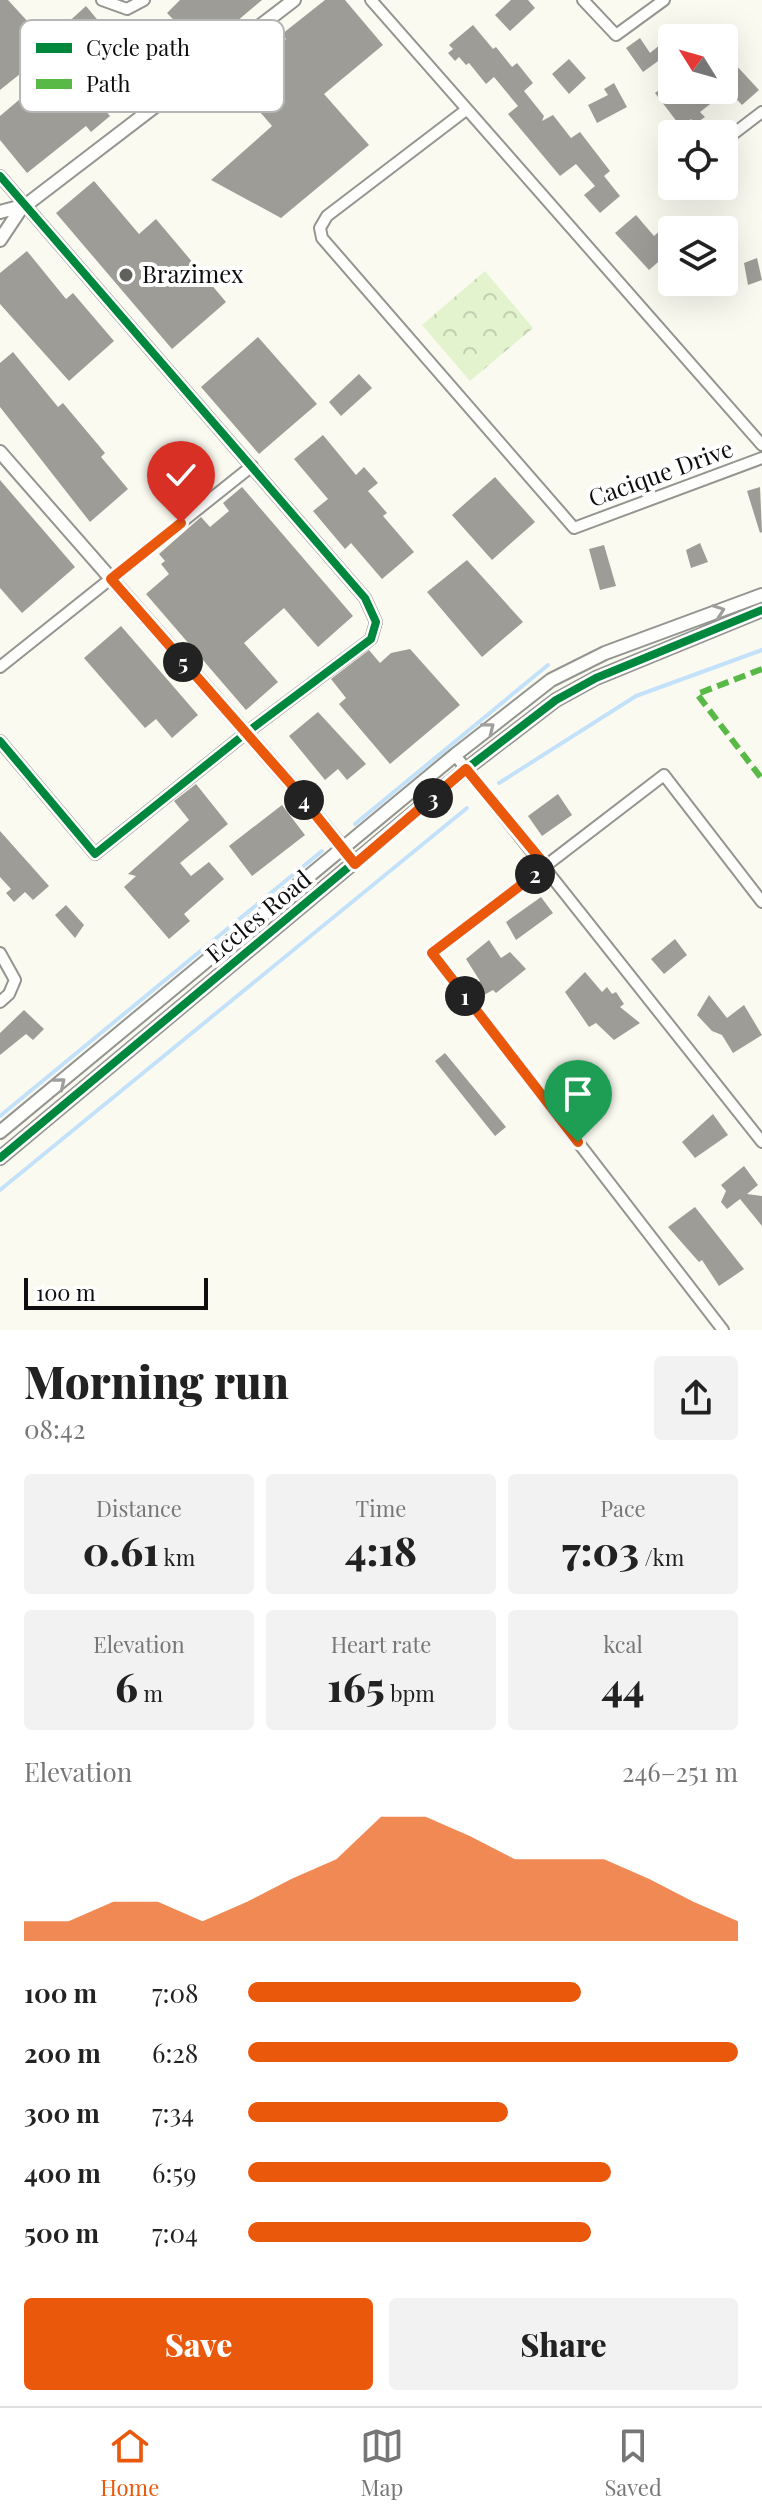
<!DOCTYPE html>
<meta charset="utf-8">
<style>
body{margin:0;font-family:"Playfair Display",serif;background:#f2f2f2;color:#222;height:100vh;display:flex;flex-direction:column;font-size:30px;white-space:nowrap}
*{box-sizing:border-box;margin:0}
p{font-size:26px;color:#767676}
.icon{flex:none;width:44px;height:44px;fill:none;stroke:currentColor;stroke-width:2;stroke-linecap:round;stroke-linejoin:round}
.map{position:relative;height:1330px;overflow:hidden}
.details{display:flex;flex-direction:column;background:#fff;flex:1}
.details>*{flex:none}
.needle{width:52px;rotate:307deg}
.fabs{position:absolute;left:658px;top:24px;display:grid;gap:16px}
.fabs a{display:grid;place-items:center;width:80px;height:80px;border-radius:8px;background:#fff;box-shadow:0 8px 32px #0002;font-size:40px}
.scale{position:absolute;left:24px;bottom:20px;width:184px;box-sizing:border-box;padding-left:8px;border:4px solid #0d0d0d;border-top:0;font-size:22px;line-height:28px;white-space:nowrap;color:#0d0d0d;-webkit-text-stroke:6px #fff;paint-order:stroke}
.pin{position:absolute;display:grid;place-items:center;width:68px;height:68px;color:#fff;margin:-82px -34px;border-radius:50% 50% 50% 0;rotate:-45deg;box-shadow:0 0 8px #0007}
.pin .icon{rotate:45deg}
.km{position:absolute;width:40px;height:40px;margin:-20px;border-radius:50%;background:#222;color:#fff;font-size:22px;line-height:40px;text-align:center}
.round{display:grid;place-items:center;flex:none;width:84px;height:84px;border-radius:8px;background:#f2f2f2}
.headline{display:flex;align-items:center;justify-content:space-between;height:136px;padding:0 24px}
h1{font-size:44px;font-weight:800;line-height:60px}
.figures{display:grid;grid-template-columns:repeat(3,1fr);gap:12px;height:136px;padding:8px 24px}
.figures div{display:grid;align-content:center;border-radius:8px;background:#f2f2f2;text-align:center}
.figures b{font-size:40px;font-weight:800}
.figures small{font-size:22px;font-weight:400}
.figures p{font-size:22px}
.chart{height:224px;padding:16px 24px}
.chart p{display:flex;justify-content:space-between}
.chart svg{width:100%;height:144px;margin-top:8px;fill:#ea580c;opacity:.7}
.button{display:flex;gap:16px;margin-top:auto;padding:16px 24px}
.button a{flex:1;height:92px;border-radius:8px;background:#ea580c;color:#fff;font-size:32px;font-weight:800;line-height:92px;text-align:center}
.button a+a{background:#f2f2f2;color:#222}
ul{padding:0 24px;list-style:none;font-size:26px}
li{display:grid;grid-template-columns:128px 96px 1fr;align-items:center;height:60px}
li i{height:20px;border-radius:10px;background:#ea580c}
.tab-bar{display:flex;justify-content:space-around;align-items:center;height:112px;border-top:2px solid #e0e0e0;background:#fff;font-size:22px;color:#767676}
.tab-bar a{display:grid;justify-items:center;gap:4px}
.tab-bar .active{color:#ea580c}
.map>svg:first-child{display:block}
.park{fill:url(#park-crowns)}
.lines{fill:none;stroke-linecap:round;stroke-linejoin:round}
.stream{stroke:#c3e2f9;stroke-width:4}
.building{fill:#9e9c97}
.minor-casing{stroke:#949490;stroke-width:14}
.tertiary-casing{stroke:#949490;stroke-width:16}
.minor{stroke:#fefefd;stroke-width:10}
.tertiary{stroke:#fefefd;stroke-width:12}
.quiet{stroke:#58b947;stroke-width:6;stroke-dasharray:12 6;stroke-linecap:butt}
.cycleway-casing{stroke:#fff;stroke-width:13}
.cycleway{stroke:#00873e;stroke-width:8}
.oneway{stroke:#9e9e9d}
.route-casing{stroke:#fff;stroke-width:16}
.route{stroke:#ea580c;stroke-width:10}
.poi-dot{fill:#60605d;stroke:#fff;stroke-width:3}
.labels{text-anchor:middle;stroke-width:8;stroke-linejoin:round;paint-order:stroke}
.poi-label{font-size:24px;fill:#0d0d0d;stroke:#fff;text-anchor:start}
.street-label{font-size:24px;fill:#0d0d0d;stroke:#fff}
.key{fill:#fff;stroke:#b6b6b6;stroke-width:2}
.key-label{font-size:22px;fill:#0d0d0d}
</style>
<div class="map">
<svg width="762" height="1330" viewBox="0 0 762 1330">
<defs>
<pattern id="park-crowns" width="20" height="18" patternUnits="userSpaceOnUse" patternTransform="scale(2)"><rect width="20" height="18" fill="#e2f3ce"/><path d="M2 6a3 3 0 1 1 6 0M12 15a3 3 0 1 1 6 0" fill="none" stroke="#c1cfb0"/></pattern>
</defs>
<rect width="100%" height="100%" fill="#fbfaf1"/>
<path class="park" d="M485,271L533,328L470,381L422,325Z"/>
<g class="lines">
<path class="stream" d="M499,783L636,696L762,650
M355,824L548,665
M0,1116L322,851
M0,1190L467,808"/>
</g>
<path class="building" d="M0,0H8L61,58L32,78L25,70L0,90Z
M180,0H262L203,50L167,13Z
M325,0H345L383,45L324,94L369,145L281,218L211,180L272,126L235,83L286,39L282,34Z
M511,0H528L535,8L510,31L495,15Z
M86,6L101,24L78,44L63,27Z
M473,25L493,49L496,47L512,67L517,63L533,83L524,91L544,116L542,121L553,115L571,138L580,132L610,171L604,176L620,196L600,213L584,195L595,186L576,164L560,176L508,114L518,106L494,77L486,84L469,63L466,65L459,57L455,61L448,53L453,49L449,45Z
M683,26L698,38H672V51L643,72L626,48L640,38L650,53Z
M569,59L586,78L569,94L552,74Z
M734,63L759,90L742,105L724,86V71Z
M672,80V90H728L700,112L705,117L695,124L691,119L681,127L655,93Z
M39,83L58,106L84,84L110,116L91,132L86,126L27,173L0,140V116Z
M614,83L627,107L597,123L588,105L608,95L604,89Z
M94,181L139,234L156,219L226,302L172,349L56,213Z
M636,215L654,236L664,227L672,237V250L649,270L615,233Z
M27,251L66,299L73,293L114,341L69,381L0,304V273Z
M757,258L762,280L748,285L744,263Z
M258,337L317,404L259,454L201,387Z
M13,352L58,407L63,403L105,453L101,457L128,489L90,522L0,407V363Z
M359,374L372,388L341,416L329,402Z
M323,435L356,475L364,467L378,483L368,491L387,513L383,516L414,552L382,579L351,543L345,549L313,511L328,499L294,459Z
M495,477L535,522L492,560L452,515Z
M0,480L75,567L22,613L0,588Z
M242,487L353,616L318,647L284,608L244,643L278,682L246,710L146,594L169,574L161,564L165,561L159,554L201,517L210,527L229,511L223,503Z
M760,487L762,532L760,533L747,491Z
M700,543L708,562L691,568L686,550Z
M604,545L616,586L600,590L589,549Z
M467,560L523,622L482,657L427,592Z
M121,626L198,715L172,738L156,719L145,728L84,658Z
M410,649L460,705L390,764L339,704L346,698L331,679L369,650L380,663L391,653Z
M318,712L366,764L347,780L338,769L325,780L289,736Z
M196,784L228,824L180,863L191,876L209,862L224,879L184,914L190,921L169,939L124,887L136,876L128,874L189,820L174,801Z
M558,794L572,815L542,836L528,816Z
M282,805L305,835L252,876L229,846Z
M0,831L49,886L33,900L25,892L14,902L6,893L11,889L0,877Z
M541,897L553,913L516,940L506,922Z
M66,905L84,925L75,938L55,915Z
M675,939L687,955L664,974L651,959Z
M489,940L501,958L510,952L526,969L496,993L493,990L484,995L475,986L480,981L466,959Z
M585,972L602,992L607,987L612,994L616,992L624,1004L620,1007L640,1023L614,1040L596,1023L589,1027L565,992Z
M709,995L727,1018L744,1005L762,1035L733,1053L722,1035L712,1031L697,1015Z
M24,1010L44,1029L33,1040L26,1034L0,1055V1033Z
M445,1053L506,1127L495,1136L435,1061Z
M713,1114L728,1135L695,1158L682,1142Z
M744,1166L758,1185L747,1194L762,1196V1226L740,1199L727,1209L721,1202L726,1191L721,1185Z
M695,1207L744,1269L719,1286L702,1260L699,1262L668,1227Z"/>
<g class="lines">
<defs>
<path id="minor" d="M102,0L127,9L144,0
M371,0L762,445
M583,0L616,35L664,0
M466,110L327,216L320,228L322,238L574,528L762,458
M724,141L762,112
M0,176L365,598L376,622L371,639L246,733L95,854L0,741
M0,667L252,466
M455,755L762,1142
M0,953L15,980L9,994L0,1002
M723,1330L432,953L664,775L762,902"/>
<path id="tertiary" d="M0,212L26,205L294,0
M0,240L22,207
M0,452L290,783L348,855
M0,1132L455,755L551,680L605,653L762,595
M0,1158L466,769L556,700L596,678L762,610"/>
</defs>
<use href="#minor" class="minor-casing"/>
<use href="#tertiary" class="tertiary-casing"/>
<use href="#minor" class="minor"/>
<use href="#tertiary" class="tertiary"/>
<path class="quiet" d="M762,669L697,694L762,779"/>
<defs>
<path id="cycleway" d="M0,176L365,598L376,622L371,639L246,733L95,854L0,741
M0,1158L466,769L556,700L596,678L762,610"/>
</defs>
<use href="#cycleway" class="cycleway-casing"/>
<use href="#cycleway" class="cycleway"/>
</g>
<defs><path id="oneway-chevron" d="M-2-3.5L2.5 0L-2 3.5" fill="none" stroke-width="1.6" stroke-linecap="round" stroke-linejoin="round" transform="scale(2)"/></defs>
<g class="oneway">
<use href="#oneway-chevron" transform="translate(719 611) rotate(-20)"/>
<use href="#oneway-chevron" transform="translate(489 728) rotate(-38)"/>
<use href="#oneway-chevron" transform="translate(60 1083) rotate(-39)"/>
</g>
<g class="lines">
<defs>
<path id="route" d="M181,523L111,579L290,783L355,864L466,769L546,866L432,953L578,1142"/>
</defs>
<use href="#route" class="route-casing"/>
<use href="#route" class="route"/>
</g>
<circle class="poi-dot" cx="126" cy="275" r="8"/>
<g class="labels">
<g class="poi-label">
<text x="142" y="283">Brazimex</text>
</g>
<g class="street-label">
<text transform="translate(661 474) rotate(-20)" y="8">Cacique Drive</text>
<text transform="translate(259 917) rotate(-40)" y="8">Eccles Road</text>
</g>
</g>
<rect x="20" y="20" width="264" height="92" rx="12" class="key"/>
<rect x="36" y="43" width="36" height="10" fill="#00873e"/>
<rect x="36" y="79" width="36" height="10" fill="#58b947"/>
<g class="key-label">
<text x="86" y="56">Cycle path</text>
<text x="86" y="92">Path</text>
</g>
</svg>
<div class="fabs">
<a><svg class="needle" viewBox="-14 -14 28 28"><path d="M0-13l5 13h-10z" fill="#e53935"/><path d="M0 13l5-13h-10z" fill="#767676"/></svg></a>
<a><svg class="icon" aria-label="locate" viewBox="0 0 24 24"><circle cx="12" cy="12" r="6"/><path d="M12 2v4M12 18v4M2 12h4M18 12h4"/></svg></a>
<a><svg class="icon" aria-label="layers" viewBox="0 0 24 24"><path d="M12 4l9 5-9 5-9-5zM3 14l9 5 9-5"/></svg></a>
</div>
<div class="scale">100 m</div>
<div class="pin" style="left:578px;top:1142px;background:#1e9e55"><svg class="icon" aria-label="arrive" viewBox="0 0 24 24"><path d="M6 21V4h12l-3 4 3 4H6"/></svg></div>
<div class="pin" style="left:181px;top:523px;background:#d93025"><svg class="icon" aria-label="check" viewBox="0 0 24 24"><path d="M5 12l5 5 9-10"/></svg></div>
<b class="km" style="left:465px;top:996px">1</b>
<b class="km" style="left:535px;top:874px">2</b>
<b class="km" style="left:433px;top:798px">3</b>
<b class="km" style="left:304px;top:800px">4</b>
<b class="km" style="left:183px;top:662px">5</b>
</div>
<section class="details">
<div class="headline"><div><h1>Morning run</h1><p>08:42</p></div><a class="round"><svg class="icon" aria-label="share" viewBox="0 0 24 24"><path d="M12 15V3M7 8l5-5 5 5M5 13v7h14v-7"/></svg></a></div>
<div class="figures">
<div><p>Distance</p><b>0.61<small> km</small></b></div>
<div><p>Time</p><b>4:18</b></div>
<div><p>Pace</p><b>7:03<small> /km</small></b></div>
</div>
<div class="figures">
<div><p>Elevation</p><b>6<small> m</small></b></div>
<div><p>Heart rate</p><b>165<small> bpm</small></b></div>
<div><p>kcal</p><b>44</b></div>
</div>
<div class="chart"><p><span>Elevation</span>246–251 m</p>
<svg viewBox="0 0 160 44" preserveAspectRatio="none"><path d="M0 44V38L10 38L20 32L30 32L40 38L50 32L60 25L70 19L80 6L90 6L100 12L110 19L120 19L130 19L140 25L150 32L160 38V44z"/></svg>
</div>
<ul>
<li><b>100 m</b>7:08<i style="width:68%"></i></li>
<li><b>200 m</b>6:28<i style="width:100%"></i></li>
<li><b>300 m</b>7:34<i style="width:53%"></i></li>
<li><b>400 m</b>6:59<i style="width:74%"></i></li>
<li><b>500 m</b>7:04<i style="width:70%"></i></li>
</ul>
<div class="button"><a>Save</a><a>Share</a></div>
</section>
<nav class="tab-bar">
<a class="active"><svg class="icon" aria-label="home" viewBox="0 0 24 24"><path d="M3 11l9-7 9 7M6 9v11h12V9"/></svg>Home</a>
<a><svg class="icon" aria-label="map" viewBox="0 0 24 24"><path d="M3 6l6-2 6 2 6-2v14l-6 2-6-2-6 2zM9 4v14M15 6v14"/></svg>Map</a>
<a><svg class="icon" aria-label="saved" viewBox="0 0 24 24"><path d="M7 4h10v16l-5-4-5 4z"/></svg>Saved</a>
</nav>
